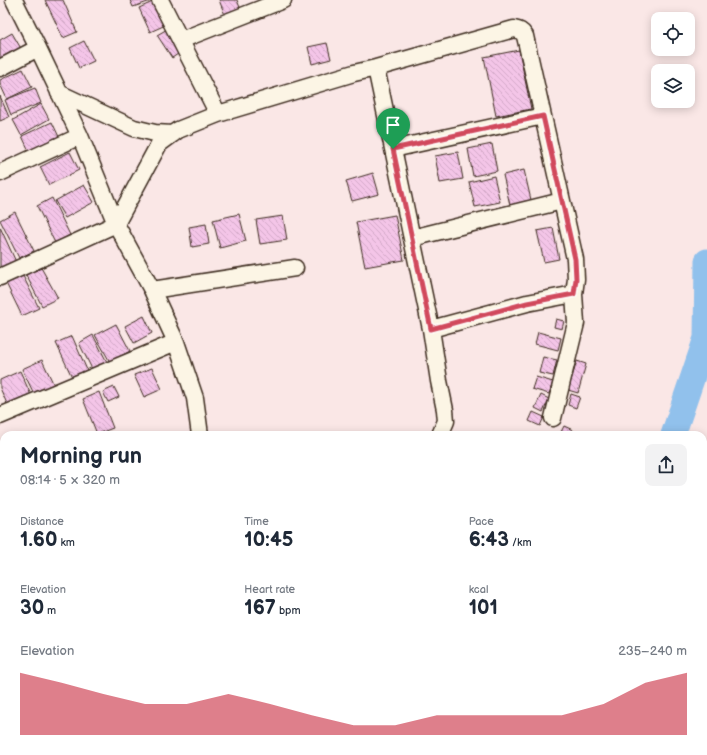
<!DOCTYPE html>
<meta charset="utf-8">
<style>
body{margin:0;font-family:"Balsamiq Sans",sans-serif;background:#f2f2f3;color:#1f2937;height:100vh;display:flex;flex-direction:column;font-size:15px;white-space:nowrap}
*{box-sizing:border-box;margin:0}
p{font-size:13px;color:#747a83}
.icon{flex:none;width:22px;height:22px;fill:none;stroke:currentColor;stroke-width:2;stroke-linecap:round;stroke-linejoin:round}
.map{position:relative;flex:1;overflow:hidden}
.panel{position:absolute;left:0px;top:431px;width:707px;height:324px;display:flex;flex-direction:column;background:#fff;border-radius:12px 12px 0 0;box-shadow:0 2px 10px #0003}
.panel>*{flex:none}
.fabs{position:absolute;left:651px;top:12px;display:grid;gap:8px}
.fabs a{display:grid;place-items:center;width:44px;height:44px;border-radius:8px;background:#fff;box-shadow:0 2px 10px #0003;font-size:20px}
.pin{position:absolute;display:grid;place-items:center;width:34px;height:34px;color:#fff;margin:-41px -17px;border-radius:50% 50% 50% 0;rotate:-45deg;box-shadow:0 0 4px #0007}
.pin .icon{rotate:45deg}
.round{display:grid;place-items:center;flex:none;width:42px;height:42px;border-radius:8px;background:#f2f2f3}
.headline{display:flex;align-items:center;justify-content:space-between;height:68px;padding:0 20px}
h1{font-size:22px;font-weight:700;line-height:30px}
.stats{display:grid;grid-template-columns:repeat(3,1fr);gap:6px;height:68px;padding:4px 20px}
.stats div{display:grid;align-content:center}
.stats b{font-size:20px;font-weight:700}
.stats small{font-size:11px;font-weight:400}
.stats p{font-size:11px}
.chart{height:112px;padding:8px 20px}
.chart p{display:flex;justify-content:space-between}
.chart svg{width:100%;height:72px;margin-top:4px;fill:#d1495b;opacity:.7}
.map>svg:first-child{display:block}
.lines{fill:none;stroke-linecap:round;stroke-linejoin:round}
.river{stroke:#91c1ec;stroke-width:25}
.building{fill:url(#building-back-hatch);stroke:#3b2a1e}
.minor-casing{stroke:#3b2a1e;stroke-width:19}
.minor{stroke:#fcf5e5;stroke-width:16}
.route-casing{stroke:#fff;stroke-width:8}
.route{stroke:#d1495b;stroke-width:5}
</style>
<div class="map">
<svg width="707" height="755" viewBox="0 0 707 755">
<defs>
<pattern id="building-back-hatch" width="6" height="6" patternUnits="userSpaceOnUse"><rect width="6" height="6" fill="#f4c5e8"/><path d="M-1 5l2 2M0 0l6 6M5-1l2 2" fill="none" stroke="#d2a9c7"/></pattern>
</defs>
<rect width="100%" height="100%" fill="#fae7e6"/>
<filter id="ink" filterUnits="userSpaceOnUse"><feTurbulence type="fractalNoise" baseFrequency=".025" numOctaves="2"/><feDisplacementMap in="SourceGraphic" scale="8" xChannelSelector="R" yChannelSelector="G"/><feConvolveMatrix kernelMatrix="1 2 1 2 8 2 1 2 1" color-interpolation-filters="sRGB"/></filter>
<g filter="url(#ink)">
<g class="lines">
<path class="river" d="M673,435L706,338L707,261
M499,755L502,751"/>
</g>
<path class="building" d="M45,0H63L77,32L63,38Z
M130,0H154L133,7Z
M157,0L170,23L150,32L139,8Z
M219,0H237L241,10L225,15Z
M169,28L184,50L172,58L157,35Z
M12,33L23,52L0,64V40Z
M84,41L94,61L79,68L70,48Z
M327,43L331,59L312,64L308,47Z
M519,50L531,109L496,116L484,57Z
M23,69L32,87L7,99L0,84V80Z
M35,88L41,103L11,115L5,100Z
M0,96L9,117L0,121Z
M41,104L49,119L21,135L13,120Z
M52,122L60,139L30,153L22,136Z
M492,144L497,171L473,176L468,149Z
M70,152L79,170L49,185L40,167Z
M458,152L463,179L440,183L435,156Z
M524,170L531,200L510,205L503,175Z
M373,173L379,194L352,201L346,181Z
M494,176L500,202L475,207L469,182Z
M84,185L94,202L65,218L55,201Z
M52,198L70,235L55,243L37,206Z
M15,212L34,251L19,258L0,220Z
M239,214L246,241L220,248L213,220Z
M395,215L404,260L365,267L356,222Z
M283,216L287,240L260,244L256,220Z
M206,224L209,244L192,247L189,227Z
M0,227L17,264L0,272Z
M553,228L559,259L544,262L537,231Z
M39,264L58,298L42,306L24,271Z
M21,272L39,308L22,316L4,279Z
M144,316L152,333L134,343L125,326Z
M556,319L564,321L562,329L554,327Z
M116,324L130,351L110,362L95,335Z
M538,332L561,338L558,350L535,344Z
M93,335L108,364L93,371L79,343Z
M72,336L87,370L72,377L56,343Z
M543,357L557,360L553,376L539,373Z
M42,360L55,387L35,396L22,369Z
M577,361L586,364L578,393L568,390Z
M152,368L162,389L144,397L134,375Z
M20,371L31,395L8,406L0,388V380Z
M536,377L553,382L549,394L532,389Z
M114,387L119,397L108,402L103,392Z
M99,392L113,428L97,434L83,399Z
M571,394L580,397L576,408L568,405Z
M541,395L549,399L543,412L535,408Z
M533,412L544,417L540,426L529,421Z
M564,426L573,430L571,435L560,434Z"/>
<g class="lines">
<defs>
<path id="minor" d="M14,0L38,48L80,136L116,224L152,290L176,342L195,398L200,435
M181,40L283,0
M0,68L38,48
M376,68L514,29C519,30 522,31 525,36L575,259L576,279L574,294L576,323L553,418
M59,93L134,128L155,133L173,134
M218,114L354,73L376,68L431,329L439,381L445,410L446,421L440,435
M393,149L543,116
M0,173L80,136
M412,238L562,201
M0,277L116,224L159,144L178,130L218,114L160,0
M152,290L295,268
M431,329L527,303L574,294
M0,416L176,342
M0,755L9,751"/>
</defs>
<use href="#minor" class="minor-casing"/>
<use href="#minor" class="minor"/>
</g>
</g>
<g class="lines" filter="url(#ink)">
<defs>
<path id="route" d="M543,116L575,259L576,279L574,294L527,303L431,329L393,149Z"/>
</defs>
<use href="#route" class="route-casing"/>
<use href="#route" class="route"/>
</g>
</svg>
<div class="fabs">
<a><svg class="icon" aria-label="locate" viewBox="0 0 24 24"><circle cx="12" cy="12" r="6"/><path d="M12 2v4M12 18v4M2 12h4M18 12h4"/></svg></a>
<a><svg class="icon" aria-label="layers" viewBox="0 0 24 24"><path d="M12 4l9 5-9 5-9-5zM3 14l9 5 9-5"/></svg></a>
</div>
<div class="pin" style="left:393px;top:149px;background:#1e9e55"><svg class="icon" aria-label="arrive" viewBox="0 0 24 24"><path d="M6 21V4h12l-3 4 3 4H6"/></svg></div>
<section class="panel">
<div class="headline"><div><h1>Morning run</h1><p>08:14 · 5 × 320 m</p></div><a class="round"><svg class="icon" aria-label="share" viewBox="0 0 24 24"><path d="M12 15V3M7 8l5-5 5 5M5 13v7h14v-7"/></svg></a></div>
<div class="stats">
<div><p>Distance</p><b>1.60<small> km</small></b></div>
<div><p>Time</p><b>10:45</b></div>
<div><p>Pace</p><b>6:43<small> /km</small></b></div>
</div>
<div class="stats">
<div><p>Elevation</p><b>30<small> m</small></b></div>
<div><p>Heart rate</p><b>167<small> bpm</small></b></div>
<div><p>kcal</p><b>101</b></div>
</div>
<div class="chart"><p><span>Elevation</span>235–240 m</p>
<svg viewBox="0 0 160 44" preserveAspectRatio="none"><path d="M0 44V6L10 12L20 19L30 25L40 25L50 19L60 25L70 32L80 38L90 38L100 32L110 32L120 32L130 32L140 25L150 12L160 6V44z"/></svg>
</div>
</section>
</div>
